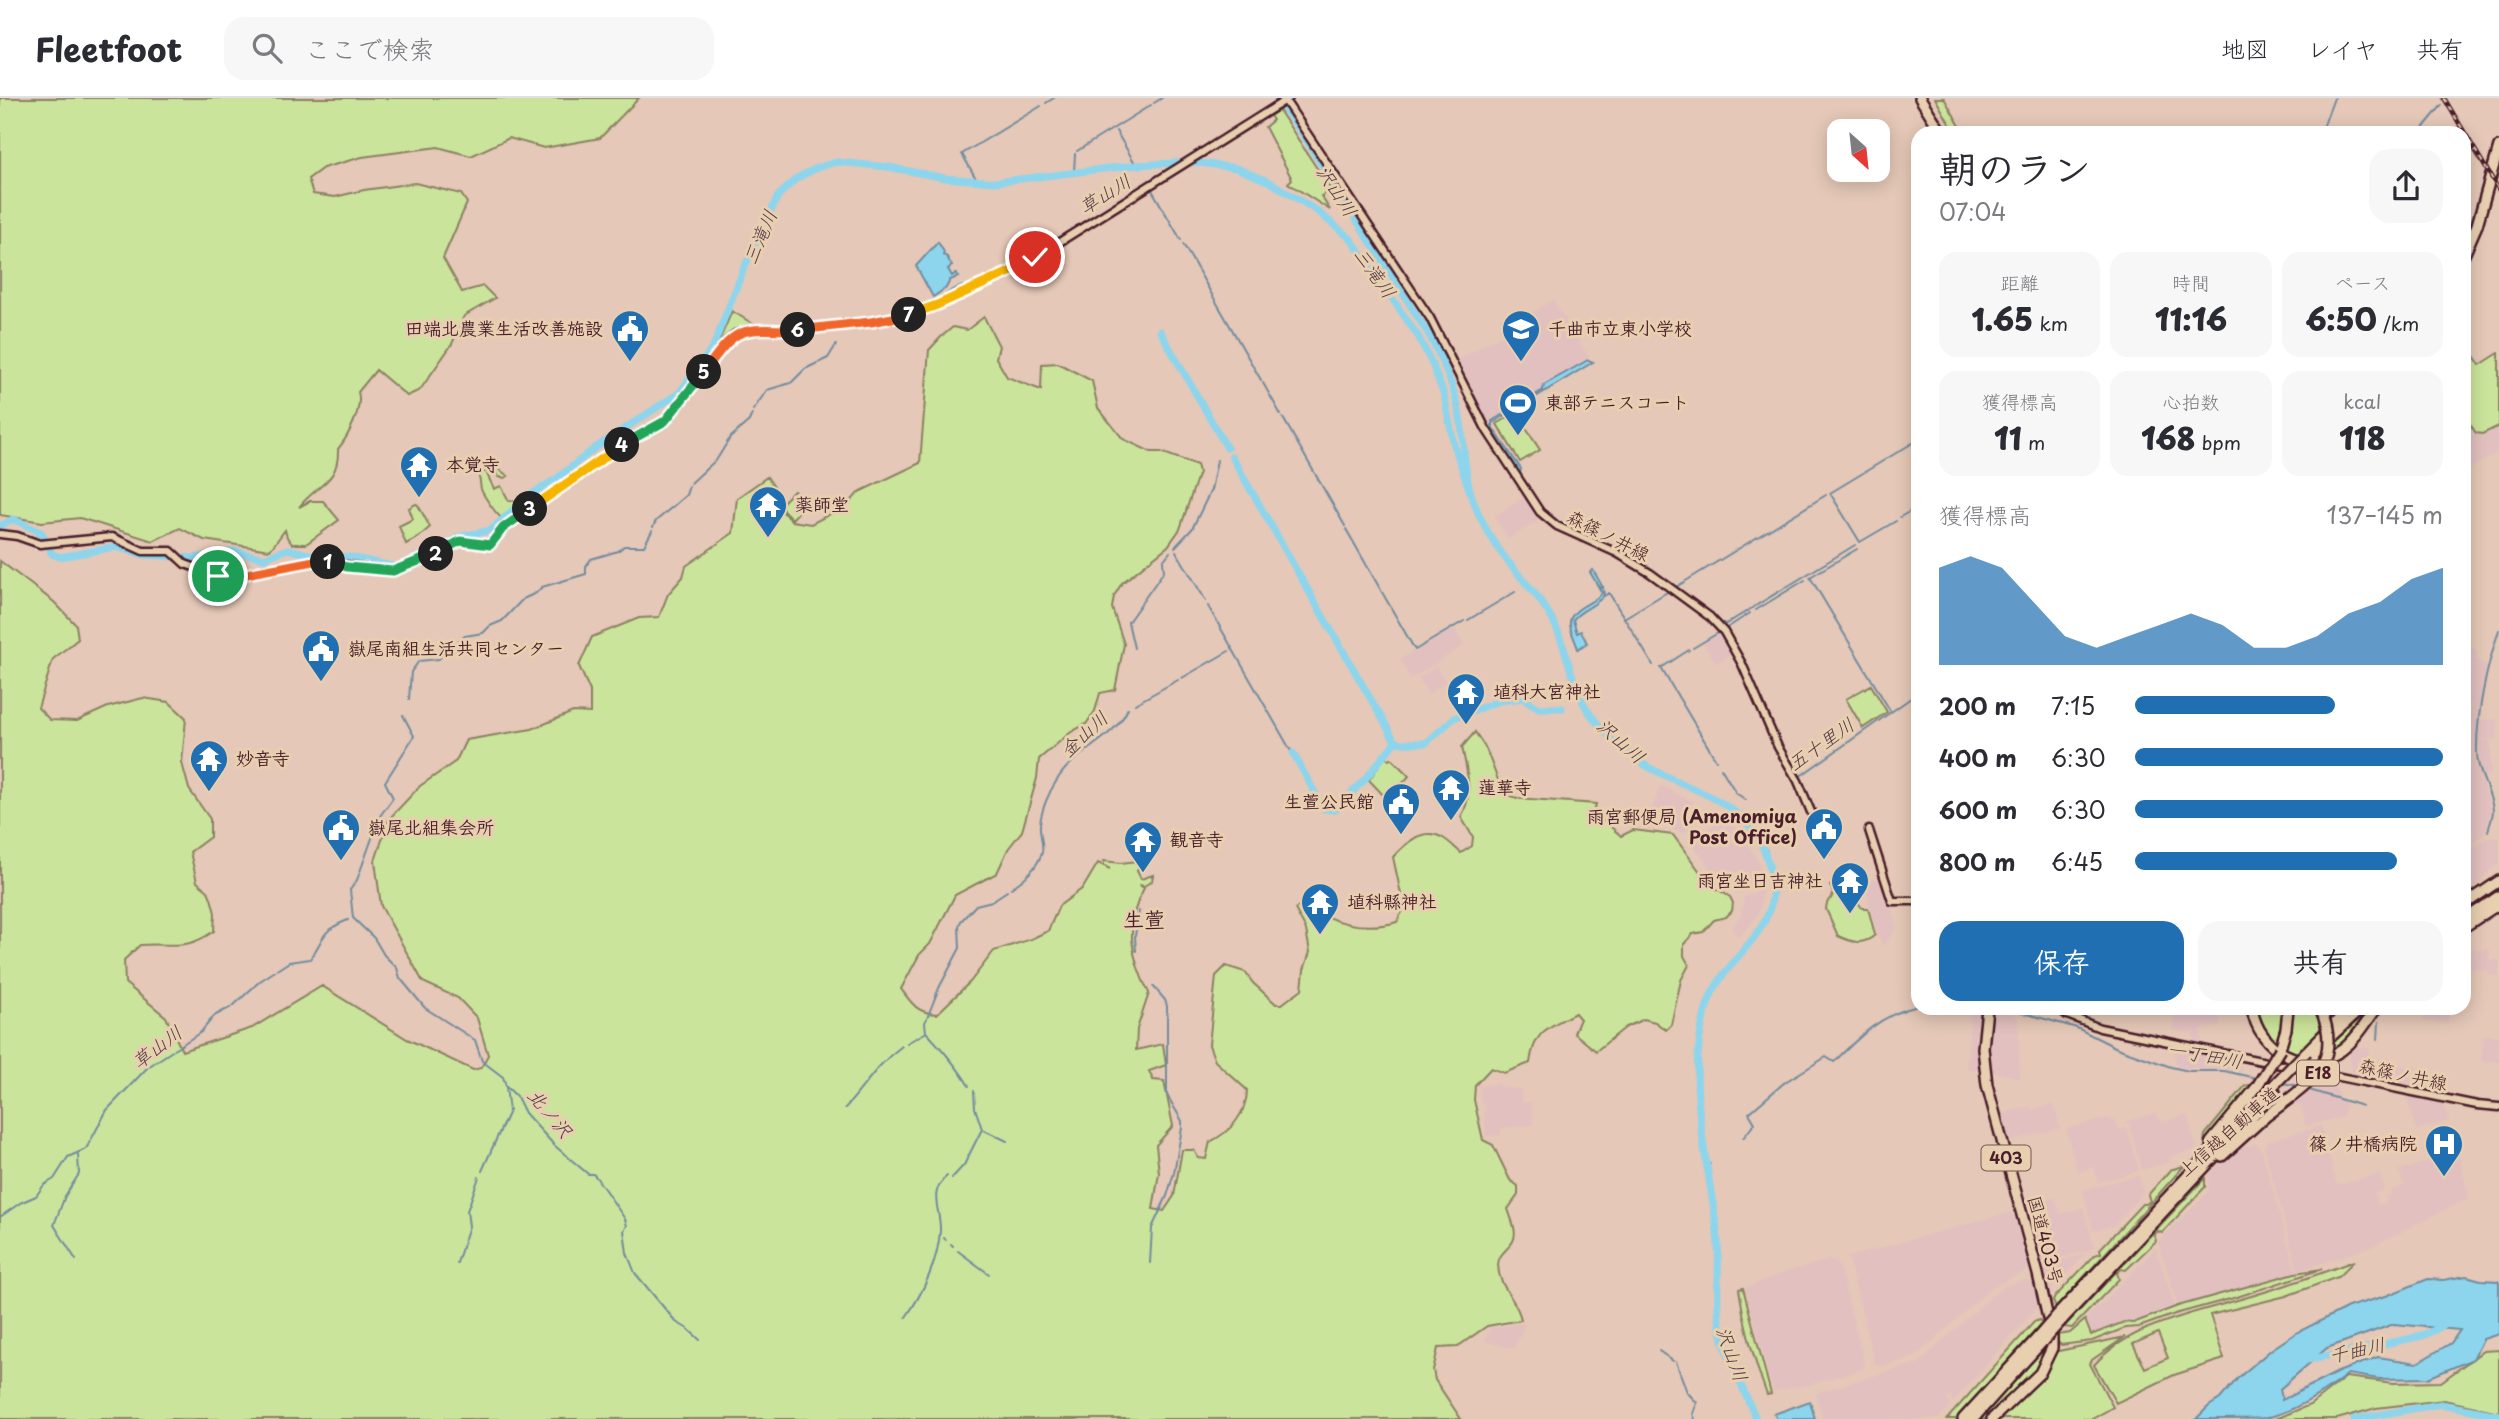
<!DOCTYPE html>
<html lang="ja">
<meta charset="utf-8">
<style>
body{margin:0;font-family:"Playpen Sans","Klee One",sans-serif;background:#f7f7f7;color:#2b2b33;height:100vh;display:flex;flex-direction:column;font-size:26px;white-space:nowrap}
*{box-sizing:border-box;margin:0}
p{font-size:23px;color:#7c7c81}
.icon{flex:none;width:38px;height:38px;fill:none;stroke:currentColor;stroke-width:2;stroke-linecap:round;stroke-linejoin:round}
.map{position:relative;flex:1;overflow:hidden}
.side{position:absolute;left:1911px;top:28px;width:560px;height:889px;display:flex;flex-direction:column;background:#fff;border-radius:21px;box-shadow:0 4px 18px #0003}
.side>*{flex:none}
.needle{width:46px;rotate:153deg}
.buttons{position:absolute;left:1827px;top:21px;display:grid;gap:14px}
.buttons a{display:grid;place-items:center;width:63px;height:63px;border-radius:14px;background:#fff;box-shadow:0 4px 18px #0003;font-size:35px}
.pin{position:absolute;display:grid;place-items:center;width:60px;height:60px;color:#fff;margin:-30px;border:4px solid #fff;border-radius:50%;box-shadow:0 2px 7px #0007}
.km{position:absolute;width:35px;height:35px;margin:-18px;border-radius:50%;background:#222;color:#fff;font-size:19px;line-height:35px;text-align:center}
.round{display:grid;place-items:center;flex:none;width:74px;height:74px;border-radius:21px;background:#f7f7f7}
.headline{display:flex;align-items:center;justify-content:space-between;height:119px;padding:0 28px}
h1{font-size:38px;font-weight:800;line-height:52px}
.metrics{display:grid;grid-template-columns:repeat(3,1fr);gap:10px;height:119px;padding:7px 28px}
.metrics div{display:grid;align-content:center;border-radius:18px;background:#f7f7f7;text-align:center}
.metrics b{font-size:30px;font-weight:800}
.metrics small{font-size:19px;font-weight:400}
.metrics p{font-size:19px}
.chart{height:196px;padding:14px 28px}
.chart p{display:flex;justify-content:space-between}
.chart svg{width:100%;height:126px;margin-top:7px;fill:#1f6fb2;opacity:.7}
.cta{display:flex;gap:14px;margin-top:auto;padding:14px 28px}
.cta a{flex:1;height:80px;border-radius:21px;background:#1f6fb2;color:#fff;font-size:28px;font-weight:800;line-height:80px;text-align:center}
.cta a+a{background:#f7f7f7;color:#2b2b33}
ul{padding:0 28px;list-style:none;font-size:23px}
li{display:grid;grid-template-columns:112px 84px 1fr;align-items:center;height:52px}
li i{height:18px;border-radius:9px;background:#1f6fb2}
header{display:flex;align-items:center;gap:42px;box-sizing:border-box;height:98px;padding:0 35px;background:#fff;border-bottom:2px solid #e1e1e2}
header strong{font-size:33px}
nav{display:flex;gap:38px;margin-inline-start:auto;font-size:24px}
.search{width:490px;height:63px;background:#f7f7f7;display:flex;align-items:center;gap:18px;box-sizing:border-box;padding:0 24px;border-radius:21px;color:#7c7c81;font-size:26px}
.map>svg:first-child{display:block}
.built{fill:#e2c0bf}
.green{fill:#cbe49b;stroke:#8a8263;stroke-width:2;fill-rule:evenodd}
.water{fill:#8cd5ed;stroke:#728c9f;stroke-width:2;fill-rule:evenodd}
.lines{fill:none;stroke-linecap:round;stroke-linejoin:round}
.stream{stroke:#728c9f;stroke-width:2}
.river{stroke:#8cd5ed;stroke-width:7}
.secondary-casing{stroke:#4a1f2b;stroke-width:11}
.highway-casing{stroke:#4a1f2b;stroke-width:14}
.secondary{stroke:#e8cfb0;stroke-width:6}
.highway{stroke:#e8cfb0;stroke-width:9}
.rail-casing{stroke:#4a1f2b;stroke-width:4.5}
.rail{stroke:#e8cfb0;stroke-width:2;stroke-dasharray:5;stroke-linecap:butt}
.highway-bridge-casing{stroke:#4a1f2b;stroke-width:14;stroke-linecap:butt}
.highway-bridge{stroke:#e8cfb0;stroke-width:9}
.split-1-casing{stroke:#fff;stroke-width:14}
.split-2-casing{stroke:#fff;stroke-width:14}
.split-3-casing{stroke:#fff;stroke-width:14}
.split-4-casing{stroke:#fff;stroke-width:14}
.split-5-casing{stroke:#fff;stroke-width:14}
.split-6-casing{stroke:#fff;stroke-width:14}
.split-7-casing{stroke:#fff;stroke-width:14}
.split-8-casing{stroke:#fff;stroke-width:14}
.split-9-casing{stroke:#fff;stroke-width:14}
.split-1{stroke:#f0652b;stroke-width:9}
.split-2{stroke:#22a559;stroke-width:9}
.split-3{stroke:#22a559;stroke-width:9}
.split-4{stroke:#f5b400;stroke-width:9}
.split-5{stroke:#22a559;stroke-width:9}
.split-6{stroke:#f0652b;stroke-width:9}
.split-7{stroke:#f0652b;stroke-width:9}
.split-8{stroke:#f5b400;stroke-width:9}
.split-9{stroke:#f5b400;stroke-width:9}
.labels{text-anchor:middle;stroke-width:6;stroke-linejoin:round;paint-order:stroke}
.shield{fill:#e8cfb0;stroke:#795453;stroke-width:2}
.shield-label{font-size:16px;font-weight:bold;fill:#4a1f2b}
.poi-label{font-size:18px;font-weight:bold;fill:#4a1f2b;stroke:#e8cfb0;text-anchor:start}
.street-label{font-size:18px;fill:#4a1f2b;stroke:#e8cfb0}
.water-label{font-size:19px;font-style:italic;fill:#543a48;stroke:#e8cfb0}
.quarter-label{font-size:21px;font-weight:bold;fill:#4a1f2b;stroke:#e8cfb0}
</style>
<header>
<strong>Fleetfoot</strong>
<div class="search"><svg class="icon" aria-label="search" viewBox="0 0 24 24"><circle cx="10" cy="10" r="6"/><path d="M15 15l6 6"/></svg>ここで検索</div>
<nav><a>地図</a><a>レイヤ</a><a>共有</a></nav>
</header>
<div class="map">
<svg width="2499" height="1321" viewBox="0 0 2499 1321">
<rect width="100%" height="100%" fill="#e5c8b7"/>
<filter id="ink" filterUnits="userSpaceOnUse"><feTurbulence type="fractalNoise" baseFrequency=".0143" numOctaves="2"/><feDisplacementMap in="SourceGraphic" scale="14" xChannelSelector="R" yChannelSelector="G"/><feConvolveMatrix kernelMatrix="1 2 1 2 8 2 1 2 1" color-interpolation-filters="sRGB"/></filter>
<g filter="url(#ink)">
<path class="built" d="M1553,202L1590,261L1543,287V292L1487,325L1474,298H1472L1458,262L1505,235L1504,232Z
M2466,244L2482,264L2499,253V353L2464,375V246Z
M1524,399L1541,421L1508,441L1495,418Z
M1454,530L1464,547L1411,581L1400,561Z
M1718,535L1722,536L1733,555L1716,565L1703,544Z
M2464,539L2478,556L2475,560L2488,569L2477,622H2498L2497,641L2478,642L2491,643V678L2483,677L2478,645L2474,661L2492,714L2485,736L2464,749Z
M1436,569L1446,584L1429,596L1418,580Z
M1660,688L1694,704L1690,708L1693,728L1683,735L1666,728L1648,730L1639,728L1651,713Z
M1726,721L1742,735L1759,765L1762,784L1737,795L1718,782L1689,740Z
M2488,740H2499V765L2491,771L2465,801L2464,755Z
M1882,779L1897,827L1896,832L1884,848L1876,835L1864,785Z
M1762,790L1761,807L1755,821L1738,839L1732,831L1742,816L1744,800Z
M2468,851L2490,852V862H2499V878L2489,877V872L2467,870Z
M1971,910H1982L1978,942L1979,972L1967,970Z
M2174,910H2220V929L2201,931L2202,947L2195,946L2193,934L2173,933Z
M2424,910H2462V915H2449L2448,925L2423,924Z
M1992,911L2018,918L2020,980L1990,973L1988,947Z
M2483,937L2499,938V963H2481Z
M2177,949L2238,962L2242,974L2178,969L2174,957Z
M2355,949L2369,950L2368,966H2365L2364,980L2353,978L2350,960L2351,953Z
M2395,968L2416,969L2415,992L2394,989Z
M2319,978L2338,982L2339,986L2336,988L2339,1000L2308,990Z
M1496,986L1511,991H1521L1522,1005L1531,1004L1533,1027L1501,1030V1037L1486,1038L1484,1005H1481L1479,988Z
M2306,992L2347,1004L2342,1019L2306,1028L2301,1008L2291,1007V1004Z
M2406,996L2443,1004L2449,1023L2416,1032Z
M2054,1006L2060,1030L2007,1044L2000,1016L2030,1008L2032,1012Z
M2157,1015L2160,1024L2187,1017L2197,1051L2169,1059L2170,1064L2142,1072L2128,1023Z
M2108,1020L2116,1024L2118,1032L2127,1030L2139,1073L2098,1084L2094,1069L2078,1074L2066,1031Z
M2321,1028L2337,1087L2380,1076L2384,1092L2375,1095L2378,1107L2387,1105L2386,1098L2391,1096V1093L2404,1088L2399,1072L2455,1057L2459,1058L2469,1100L2373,1148L2298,1173L2264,1049L2267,1043Z
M2256,1046L2262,1053L2296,1175L2178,1208L2158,1144L2209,1093L2208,1078L2234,1052Z
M2137,1078L2139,1079L2143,1095L2113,1128L2093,1133L2083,1092Z
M2055,1100L2060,1116L2083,1110L2094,1148L2090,1152L2040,1165L2024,1108Z
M2008,1115L2015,1118L2029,1169L2027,1172L1992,1189L1915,1259L1883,1268L1875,1266L1848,1159Z
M2156,1150L2175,1209L2133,1225L2124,1224L2091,1238L2085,1222Z
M2085,1156V1157L2048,1196L2041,1168Z
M1830,1162H1834L1839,1168L1864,1264L1863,1271L1808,1287L1773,1293L1745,1190L1789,1173Z
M2026,1182L2035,1187L2040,1206L1953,1304L1950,1298L1947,1299L1950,1308L1938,1321H1822L1816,1296L1818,1294L1919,1265L1995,1195L2006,1188Z
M1525,1225L1514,1251L1485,1243L1490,1230Z"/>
<path class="green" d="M0,0H639L600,40L544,50L509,40L471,58L438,49L362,59L323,70L308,81L313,96L335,99L364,92L415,85L461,96L467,105L443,160L462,194L483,188L495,200L464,218L452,246L420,292L407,298L376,272L358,294C363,310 348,339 338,351C339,385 318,385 299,409L310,403H323L339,422L306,446H292L287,439L285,432L270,452L204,442L180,430L153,443L80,420L42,424L0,417Z
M1935,0H1944L1964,35H1955Z
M1279,12L1331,92L1321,98L1330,112L1288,85L1292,81L1265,29L1273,22L1270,18Z
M732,213L758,229L723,244L719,243Z
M984,219L999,248L996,260L1007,279L1041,292L1042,266L1058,265L1092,283L1098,310L1123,341L1151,354H1161L1197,367L1199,374L1180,431L1168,448L1122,485L1114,498L1112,510L1124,546L1115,592L1100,595L1095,613L1086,626L1071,634L1039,661L1037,680L1022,733L1008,751L997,775L955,797L930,846L919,857L901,891C912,906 917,915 937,916L970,884L994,853L1031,841L1048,833L1059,808L1083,790L1098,765L1110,771L1104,767V763L1121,765L1137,763L1139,769L1137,773L1141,781L1153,777L1152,783L1144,788L1139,787L1144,790C1124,826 1131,861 1149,895L1137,931L1136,952L1163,946L1166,967L1149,973L1153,982L1164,983L1173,1028L1156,1047L1159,1075L1153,1111L1164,1113L1174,1098L1182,1052H1194L1198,1060L1206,1061L1210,1044C1230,1034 1247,1016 1247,992L1215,963L1209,947L1216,878L1226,868L1245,874L1253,885L1276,906H1282L1302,891L1304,872L1310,854L1306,832L1295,811L1304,804C1329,826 1365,833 1397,824L1404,810L1393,759C1406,745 1423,728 1443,740C1450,744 1455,750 1461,755L1472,748L1473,739L1461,719C1474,697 1467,673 1462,649L1475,634L1486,651L1503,695L1517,700L1596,706L1594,714L1621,738L1633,732L1673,737L1709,786L1730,799L1733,805L1732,813L1726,819L1714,822L1703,834L1693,836L1684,846V858L1689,867L1681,882L1671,927L1666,932L1655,924L1644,921L1626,929L1596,953L1574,935L1580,921L1575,915C1549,929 1534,932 1530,965L1504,975L1491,970L1475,987L1474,1002L1483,1042L1493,1047L1510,1082L1518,1088V1097L1508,1111C1511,1121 1518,1134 1513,1143C1508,1152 1499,1155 1498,1166C1498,1190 1518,1202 1521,1222L1487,1228L1457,1249L1438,1250L1433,1272L1435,1282L1461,1321H0V463L54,504L76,527L78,541L53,561L38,610L50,622L77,623L108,609L143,600L169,604L186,620L182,665L189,691L210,721V739L190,754L197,784L208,793L211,800L215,815L214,833C184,854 173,844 140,847L124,862L125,885L166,919L182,953L252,930L322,888L407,941L473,972L481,970L488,957L477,920L458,900L423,884L381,808L375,763L389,721L420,688L456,663L466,642L532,631L573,614L590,615V593L579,568L592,539L639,520L659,519L668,496L683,479L686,468L733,435L737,400L767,379L774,389L776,407L792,423L811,426L848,407L859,394L920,365L929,252L941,239L953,229L967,232Z
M2466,246L2480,267L2499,255V328L2482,336L2476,335L2464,317V247Z
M1516,315L1540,352L1520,364L1497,326Z
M493,367L508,378L505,380L499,379L494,371L487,376L494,391L501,388L509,403H517L519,399L522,401L502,420C497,418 483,397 481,391C479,383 482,383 476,374L481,372L485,374Z
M794,393L806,406L792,421L779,408Z
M416,406L418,407L430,429L419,439L406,446L399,428L413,421L409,410Z
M1871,587L1887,614L1863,630L1846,601Z
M1385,659L1389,662L1391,660L1409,678L1388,702L1369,682Z
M1849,782L1853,798L1862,810H1868L1875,837C1863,848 1851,844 1838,838L1826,811L1827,805C1833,800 1835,795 1830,788L1833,785L1843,787Z
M2254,910H2285L2276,950L2269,943Z
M2290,910H2317L2323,930L2297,958L2282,953Z
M2367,910H2374L2351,940L2331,955L2333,943Z
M2254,986L2206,1045L2204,1044L2205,1037L2245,988Z
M2184,1068L2056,1210L2053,1203L2055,1199L2095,1157L2101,1155L2100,1151L2142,1106H2146L2150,1103L2148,1097L2170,1072Z
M2205,1080V1089L2162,1135L2158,1133L2154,1137L2156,1143L2126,1172L2121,1171L2117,1175L2119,1181L2072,1230L2064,1229Z
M2354,1163L2338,1179L2286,1198L2210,1217L2224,1261L2174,1277L2116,1305L2094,1267C2129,1227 2192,1216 2241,1201C2280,1190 2317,1177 2354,1163ZM2158,1235L2168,1260L2145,1270L2133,1246Z
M2322,1171L2237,1199L2175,1216L2139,1229L2125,1230L2092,1243L2061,1247L2057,1243V1237L2070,1235L2085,1222L2091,1237L2124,1224L2133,1225L2178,1208L2295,1175Z
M1743,1190L1771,1296L1767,1297C1754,1263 1744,1227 1739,1191Z
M2039,1222L2042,1225L1957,1321H1947L2034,1224Z
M2125,1239L2092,1262L2090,1266L2113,1309L2092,1321H1996L2054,1254Z
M2047,1248L2034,1276L1987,1321H1979Z
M2499,1252V1314L2444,1302L2376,1310L2337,1321H2276L2310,1307L2346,1279L2393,1285L2441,1284L2483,1253Z"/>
<path class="water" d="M938,144L944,154L943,157L947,159L952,168L948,171L952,178L956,175L958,179L950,182L946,190L933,199L916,168Z
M1588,262L1593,264L1493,325V330L1521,371L1520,376L1492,334V323L1543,292L1544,287Z
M1593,472L1602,488L1600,490L1603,489L1604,497C1596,509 1580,511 1573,522L1577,535L1581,533L1587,545L1578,551C1576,543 1569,532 1570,524C1571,510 1595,505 1602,495L1590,474Z
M2466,1178L2481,1182L2499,1183V1236L2483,1241L2473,1261L2428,1280L2379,1281L2348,1276C2324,1295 2297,1312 2267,1320C2251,1321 2215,1321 2196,1321L2209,1308L2220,1301L2238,1280L2272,1251L2296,1235L2348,1209L2386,1198L2428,1181L2443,1182ZM2394,1226L2460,1232L2451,1245L2417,1265L2378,1259L2338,1274L2282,1302L2280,1291L2327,1250Z
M1810,1303L1815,1321H1777L1774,1316Z"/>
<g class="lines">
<path class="stream" d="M1046,5L1054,0
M1154,5L1162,0
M1116,33L1136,67
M2321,35L2334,0
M2419,35L2442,7
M1077,53L1151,7
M1074,74L1075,56
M978,84L962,56L1041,8
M1152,92L1181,142
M1055,143L1166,74
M1183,146L1261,282
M936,204L952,192L963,188
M875,220L905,215
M1263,285L1281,317
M753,312L767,292L791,285L805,271L828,260L836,247
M1283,320L1345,428
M691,385L717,361L730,340L749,323L752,316
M1826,397L1676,489L1722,525L1726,526L1855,447
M1900,419L1918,409
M1896,423L1860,444L1830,395L1916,343
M653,429L656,423L686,397L689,388
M1346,431L1415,552L1464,523
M1175,449L1192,431L1211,392L1217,362
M1857,451L1810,479L1891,614
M1176,453L1206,503
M1604,498L1609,495L1653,567
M1208,508L1291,653
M1756,512L1805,482
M1624,520L1669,493
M1468,522L1515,494
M1727,530L1750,515
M1134,550L1128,524L1164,473L1163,463L1170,454
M1693,550L1718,535
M1689,552L1661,570L1716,662
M1182,580L1229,553
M409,601L411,574L419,563L439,561L447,551L465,538L483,535L490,528L502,523L523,501L536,495L542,489L586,476V468L591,461L618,453L624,448H644L652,433
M1135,606L1178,582
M403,617L414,638L385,684L393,700L380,718L357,782L350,792L353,820L374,840L384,857L397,870L400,880L425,910L475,942L482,963L503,979L506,988L517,999L525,1015L555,1048L588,1076H593L596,1079L625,1121L627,1128L624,1132L627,1155L635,1175L676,1224L688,1231L700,1242
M1721,670L1736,695L1746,702
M1799,679L1918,595
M2488,733C2490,726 2493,719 2493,712C2491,692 2477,675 2477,655C2476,617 2487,568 2499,532
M1764,754L1767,752
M1011,790C1024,782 1038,769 1042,754C1044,745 1039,736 1040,727C1041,712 1049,694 1057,682C1076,651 1115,642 1128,610
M1136,853L1135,838L1139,813
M2006,910L2077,930L2117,950L2171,969L2189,973H2224L2256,980
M926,934L925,925L939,890L960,850L959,828L961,823L976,807L992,803L1007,793
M927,935C943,952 957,968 969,988
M2378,941L2379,924
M907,945L925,935
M2283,985L2298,988
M2306,991L2362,1008
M845,1010C867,986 875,968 902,948
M982,1031L1007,1043
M1743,1040L1755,1025L1749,1015L1785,984L1826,959L1834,964C1861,937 1880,917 1918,908
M1706,1067L1710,1066
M482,1073L509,1013L506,989
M952,1080L964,1067L982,1031L975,1010L974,993
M0,1119L20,1105L36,1098L44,1087L54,1081L68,1059L86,1051L107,1012L148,969L201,934L214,918L233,908L260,883L289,864L310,861C325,840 320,833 348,822
M944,1140L946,1142
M951,1146L953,1148
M958,1153L989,1176
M76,1162L54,1127L65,1098L79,1076L78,1057
M457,1165L469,1128L467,1113L479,1079
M1150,1165L1152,1130L1167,1098L1174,1075L1182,1030V1023L1167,997V908L1165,902L1153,888
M906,1219C923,1195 938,1163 940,1133C941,1111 927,1095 947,1078
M1659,1253L1673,1263
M1676,1264L1687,1294L1697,1305L1693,1316L1695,1321"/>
<path class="river" d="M1277,0L1303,37L1429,237C1443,264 1455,290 1460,319C1465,345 1463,374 1472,399C1478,416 1487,434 1497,449C1516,477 1542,498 1556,529C1570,560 1572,594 1594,621C1609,640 1628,658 1650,670C1704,699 1757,705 1771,776C1783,835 1725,856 1708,905C1683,981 1708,1058 1717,1134C1721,1163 1715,1193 1719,1222C1724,1256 1743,1289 1756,1321
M1160,233L1227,350
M1232,359L1253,396
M1255,399L1288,457
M0,428L13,421L42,435L52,456L60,459L116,449L144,457L195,460L234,453L264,460L288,451L312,457L349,459L397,469L423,457L435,454L458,439L491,432L527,399L556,381L595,350L679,295L713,249L744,170L778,98L797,80L819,69L837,64L888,69L945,80L995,84L1136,67L1193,64L1236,70L1270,84L1317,113L1351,141L1418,238L1432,266L1444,297L1454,347L1470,394
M1289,459L1373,605
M1376,610L1395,643L1402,645H1426L1454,620L1499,603L1523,600L1539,610H1562
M1293,655L1324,711L1335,712L1367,679L1395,644
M2307,1262L2422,1238L2447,1226
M2354,1321L2441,1306L2499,1317"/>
<defs>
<path id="secondary" d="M1284,1L1430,220L1486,331L1540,414L1557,428L1617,455L1650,475L1710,519L1724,534L1742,566L1778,649L1798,683L1827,752
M0,436L17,438L40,446L112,439L143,453H171L185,466L225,480L314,463L393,473L436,457L460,443L490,447L503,430L531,410L628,343L665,323L726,244L735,236L748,232H801L871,224L902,219L937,207L1018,170L1289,0
M1869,732L1892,803H1918
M2059,910L2067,917L2100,930L2477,1007L2499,1009"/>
<path id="highway" d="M1920,0L1942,35
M2464,157L2477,127L2499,49
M2464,807L2499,783
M2464,822L2499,798
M2464,829L2499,806
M1987,910L1983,950L1987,987L2038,1176L2052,1238V1250L2040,1275L1992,1321
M2252,910C2258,952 2305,978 2342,952C2357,941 2366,924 2377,910
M2280,951L2286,931L2288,910
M2309,951L2350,910
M2312,956L2362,910
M2211,1044L2256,990
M2222,1058L2265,1019
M2059,1215L2241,1021
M2062,1222L2275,994
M1963,1321L2039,1238
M1973,1321L2043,1243"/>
</defs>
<use href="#secondary" class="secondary-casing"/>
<use href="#highway" class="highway-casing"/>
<use href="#secondary" class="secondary"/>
<use href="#highway" class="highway"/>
<defs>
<path id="rail" d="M2444,0L2499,92"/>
</defs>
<use href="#rail" class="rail-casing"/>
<use href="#rail" class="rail"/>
<defs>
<path id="highway-bridge" d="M2256,990L2280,951
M2269,992L2307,953
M2265,1019C2305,988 2346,968 2320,910
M2039,1238L2059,1215
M2043,1243L2062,1222"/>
</defs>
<use href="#highway-bridge" class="highway-bridge-casing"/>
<use href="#highway-bridge" class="highway-bridge"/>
</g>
</g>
<g class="lines" filter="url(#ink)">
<defs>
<path id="split-1" d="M218,478L225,480L314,463L328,464"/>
<path id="split-2" d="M328,464L347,469L393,473L436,456"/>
<path id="split-3" d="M436,456L460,443L490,447L503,430L530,411"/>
<path id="split-4" d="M530,411L622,347"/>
<path id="split-5" d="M622,347L665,323L704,274"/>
<path id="split-6" d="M704,274C740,224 740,232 798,232"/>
<path id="split-7" d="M798,232L871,224L909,217"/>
<path id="split-8" d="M909,217L937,207L1012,173"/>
<path id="split-9" d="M1012,173L1035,159"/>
</defs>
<use href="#split-1" class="split-1-casing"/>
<use href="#split-2" class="split-2-casing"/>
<use href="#split-3" class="split-3-casing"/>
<use href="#split-4" class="split-4-casing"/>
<use href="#split-5" class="split-5-casing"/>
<use href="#split-6" class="split-6-casing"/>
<use href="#split-7" class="split-7-casing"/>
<use href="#split-8" class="split-8-casing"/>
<use href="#split-9" class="split-9-casing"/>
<use href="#split-1" class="split-1"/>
<use href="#split-2" class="split-2"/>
<use href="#split-3" class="split-3"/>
<use href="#split-4" class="split-4"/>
<use href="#split-5" class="split-5"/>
<use href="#split-6" class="split-6"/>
<use href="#split-7" class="split-7"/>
<use href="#split-8" class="split-8"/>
<use href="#split-9" class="split-9"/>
</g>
<defs>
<symbol id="civic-pin" viewBox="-11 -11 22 30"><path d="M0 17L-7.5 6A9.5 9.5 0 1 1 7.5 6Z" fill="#1f6fb2" stroke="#e8cfb0"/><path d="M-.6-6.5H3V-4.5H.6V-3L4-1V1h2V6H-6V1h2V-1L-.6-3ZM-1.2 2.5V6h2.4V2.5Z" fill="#fff"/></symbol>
<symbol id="school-pin" viewBox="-11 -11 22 30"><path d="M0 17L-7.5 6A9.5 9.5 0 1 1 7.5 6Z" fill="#1f6fb2" stroke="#e8cfb0"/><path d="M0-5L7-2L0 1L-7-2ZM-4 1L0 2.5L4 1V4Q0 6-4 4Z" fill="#fff"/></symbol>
<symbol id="stadium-pin" viewBox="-11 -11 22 30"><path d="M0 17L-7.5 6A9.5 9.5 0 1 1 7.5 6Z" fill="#1f6fb2" stroke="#e8cfb0"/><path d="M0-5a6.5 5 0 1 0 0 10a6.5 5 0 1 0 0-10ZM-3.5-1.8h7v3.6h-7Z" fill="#fff"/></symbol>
<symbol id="temple-pin" viewBox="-11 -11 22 30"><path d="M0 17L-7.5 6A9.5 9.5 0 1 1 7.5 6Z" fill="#1f6fb2" stroke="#e8cfb0"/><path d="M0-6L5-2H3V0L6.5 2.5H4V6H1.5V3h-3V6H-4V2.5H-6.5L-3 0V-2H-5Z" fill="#fff"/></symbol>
<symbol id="hospital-pin" viewBox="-11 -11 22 30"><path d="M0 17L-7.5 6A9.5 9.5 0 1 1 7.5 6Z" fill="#1f6fb2" stroke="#e8cfb0"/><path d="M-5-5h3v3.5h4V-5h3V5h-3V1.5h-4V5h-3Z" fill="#fff"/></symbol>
</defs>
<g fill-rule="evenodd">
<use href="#civic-pin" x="608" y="209" width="44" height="60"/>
<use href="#school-pin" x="1499" y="209" width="44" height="60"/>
<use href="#stadium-pin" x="1496" y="283" width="44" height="60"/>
<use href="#temple-pin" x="397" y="345" width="44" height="60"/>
<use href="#temple-pin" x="746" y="385" width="44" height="60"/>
<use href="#civic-pin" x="299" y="529" width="44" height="60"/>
<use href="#temple-pin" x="1444" y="572" width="44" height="60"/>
<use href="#temple-pin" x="187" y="639" width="44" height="60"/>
<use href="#temple-pin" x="1429" y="668" width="44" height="60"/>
<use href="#civic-pin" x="1379" y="682" width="44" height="60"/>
<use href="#civic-pin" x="1802" y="707" width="44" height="60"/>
<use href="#civic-pin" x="319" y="708" width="44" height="60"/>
<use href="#temple-pin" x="1121" y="720" width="44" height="60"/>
<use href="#temple-pin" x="1828" y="761" width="44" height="60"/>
<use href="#temple-pin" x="1298" y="782" width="44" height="60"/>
<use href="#hospital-pin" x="2422" y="1024" width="44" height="60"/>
</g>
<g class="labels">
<g class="shield">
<rect x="2297" y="962.5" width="42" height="25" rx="5"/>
<rect x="1981.5" y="1047.5" width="49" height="25" rx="5"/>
</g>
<g class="shield-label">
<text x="2318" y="981">E18</text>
<text x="2006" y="1066">403</text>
</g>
<g class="poi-label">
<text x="603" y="237" text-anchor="end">田端北農業生活改善施設</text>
<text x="1548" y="237">千曲市立東小学校</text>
<text x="1545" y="311">東部テニスコート</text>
<text x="446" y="373">本覚寺</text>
<text x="795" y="413">薬師堂</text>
<text x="348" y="557">嶽尾南組生活共同センター</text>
<text x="1493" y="600">埴科大宮神社</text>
<text x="236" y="667">妙音寺</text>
<text x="1478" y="696">蓮華寺</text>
<text x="1374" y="710" text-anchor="end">生萱公民館</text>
<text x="1797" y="725" text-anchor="end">雨宮郵便局 (Amenomiya<tspan x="1797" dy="21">Post Office)</tspan></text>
<text x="368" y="736">嶽尾北組集会所</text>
<text x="1170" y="748">観音寺</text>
<text x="1823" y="789" text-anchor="end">雨宮坐日吉神社</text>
<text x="1347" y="810">埴科縣神社</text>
<text x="2417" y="1052" text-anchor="end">篠ノ井橋病院</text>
</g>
<g class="street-label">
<text transform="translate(1608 438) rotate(27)" y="6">森篠ノ井線</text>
<text transform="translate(2403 977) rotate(12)" y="6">森篠ノ井線</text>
<text transform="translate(2229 1034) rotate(-41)" y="6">上信越自動車道</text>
<text transform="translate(2045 1142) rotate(75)" y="6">国道403号</text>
</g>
<g class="water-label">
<text transform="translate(1337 93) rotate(57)" y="7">沢山川</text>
<text transform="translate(1105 96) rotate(-32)" y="7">草山川</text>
<text transform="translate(760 139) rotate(-67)" y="7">三滝川</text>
<text transform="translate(1375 175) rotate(55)" y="7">三滝川</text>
<text transform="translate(1084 636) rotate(-43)" y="7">金山川</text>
<text transform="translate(1621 643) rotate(41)" y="7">沢山川</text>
<text transform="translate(1821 646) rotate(-35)" y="7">五十里川</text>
<text transform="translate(157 949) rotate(-37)" y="7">草山川</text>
<text transform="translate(2205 957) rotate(10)" y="7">一丁田川</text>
<text transform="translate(550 1015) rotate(50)" y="7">北ノ沢</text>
<text transform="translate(2357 1252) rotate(-12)" y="7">千曲川</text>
<text transform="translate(1732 1256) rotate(70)" y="7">沢山川</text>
</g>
<g class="quarter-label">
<text x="1144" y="829">生萱</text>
</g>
</g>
</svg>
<div class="buttons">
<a><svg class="needle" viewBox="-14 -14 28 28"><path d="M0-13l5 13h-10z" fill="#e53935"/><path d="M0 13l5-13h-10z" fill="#7c7c81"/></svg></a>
</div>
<div class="pin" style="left:218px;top:478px;background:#1e9e55"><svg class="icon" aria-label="arrive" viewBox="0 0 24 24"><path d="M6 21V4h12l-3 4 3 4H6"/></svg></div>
<div class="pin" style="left:1035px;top:159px;background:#d93025"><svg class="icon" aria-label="check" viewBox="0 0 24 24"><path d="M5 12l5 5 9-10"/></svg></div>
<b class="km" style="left:328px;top:464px">1</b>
<b class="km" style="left:436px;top:456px">2</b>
<b class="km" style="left:530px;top:411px">3</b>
<b class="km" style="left:622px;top:347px">4</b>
<b class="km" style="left:704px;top:274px">5</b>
<b class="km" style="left:798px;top:232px">6</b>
<b class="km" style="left:909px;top:217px">7</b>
<section class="side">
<div class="headline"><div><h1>朝のラン</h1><p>07:04</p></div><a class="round"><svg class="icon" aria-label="share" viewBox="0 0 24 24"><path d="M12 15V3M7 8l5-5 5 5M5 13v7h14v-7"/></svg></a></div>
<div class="metrics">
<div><p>距離</p><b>1.65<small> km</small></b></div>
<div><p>時間</p><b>11:16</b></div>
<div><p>ペース</p><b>6:50<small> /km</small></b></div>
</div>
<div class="metrics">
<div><p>獲得標高</p><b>11<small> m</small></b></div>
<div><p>心拍数</p><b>168<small> bpm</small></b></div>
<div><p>kcal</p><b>118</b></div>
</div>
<div class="chart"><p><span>獲得標高</span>137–145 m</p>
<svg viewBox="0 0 160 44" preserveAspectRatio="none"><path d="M0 44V10L10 6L20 10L30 22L40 34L50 38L60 34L70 30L80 26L90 30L100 38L110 38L120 34L130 26L140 22L150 14L160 10V44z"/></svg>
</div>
<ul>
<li><b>200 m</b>7:15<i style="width:65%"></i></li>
<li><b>400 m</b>6:30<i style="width:100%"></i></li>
<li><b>600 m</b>6:30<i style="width:100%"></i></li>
<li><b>800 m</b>6:45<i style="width:85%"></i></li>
</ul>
<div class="cta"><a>保存</a><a>共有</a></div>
</section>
</div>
